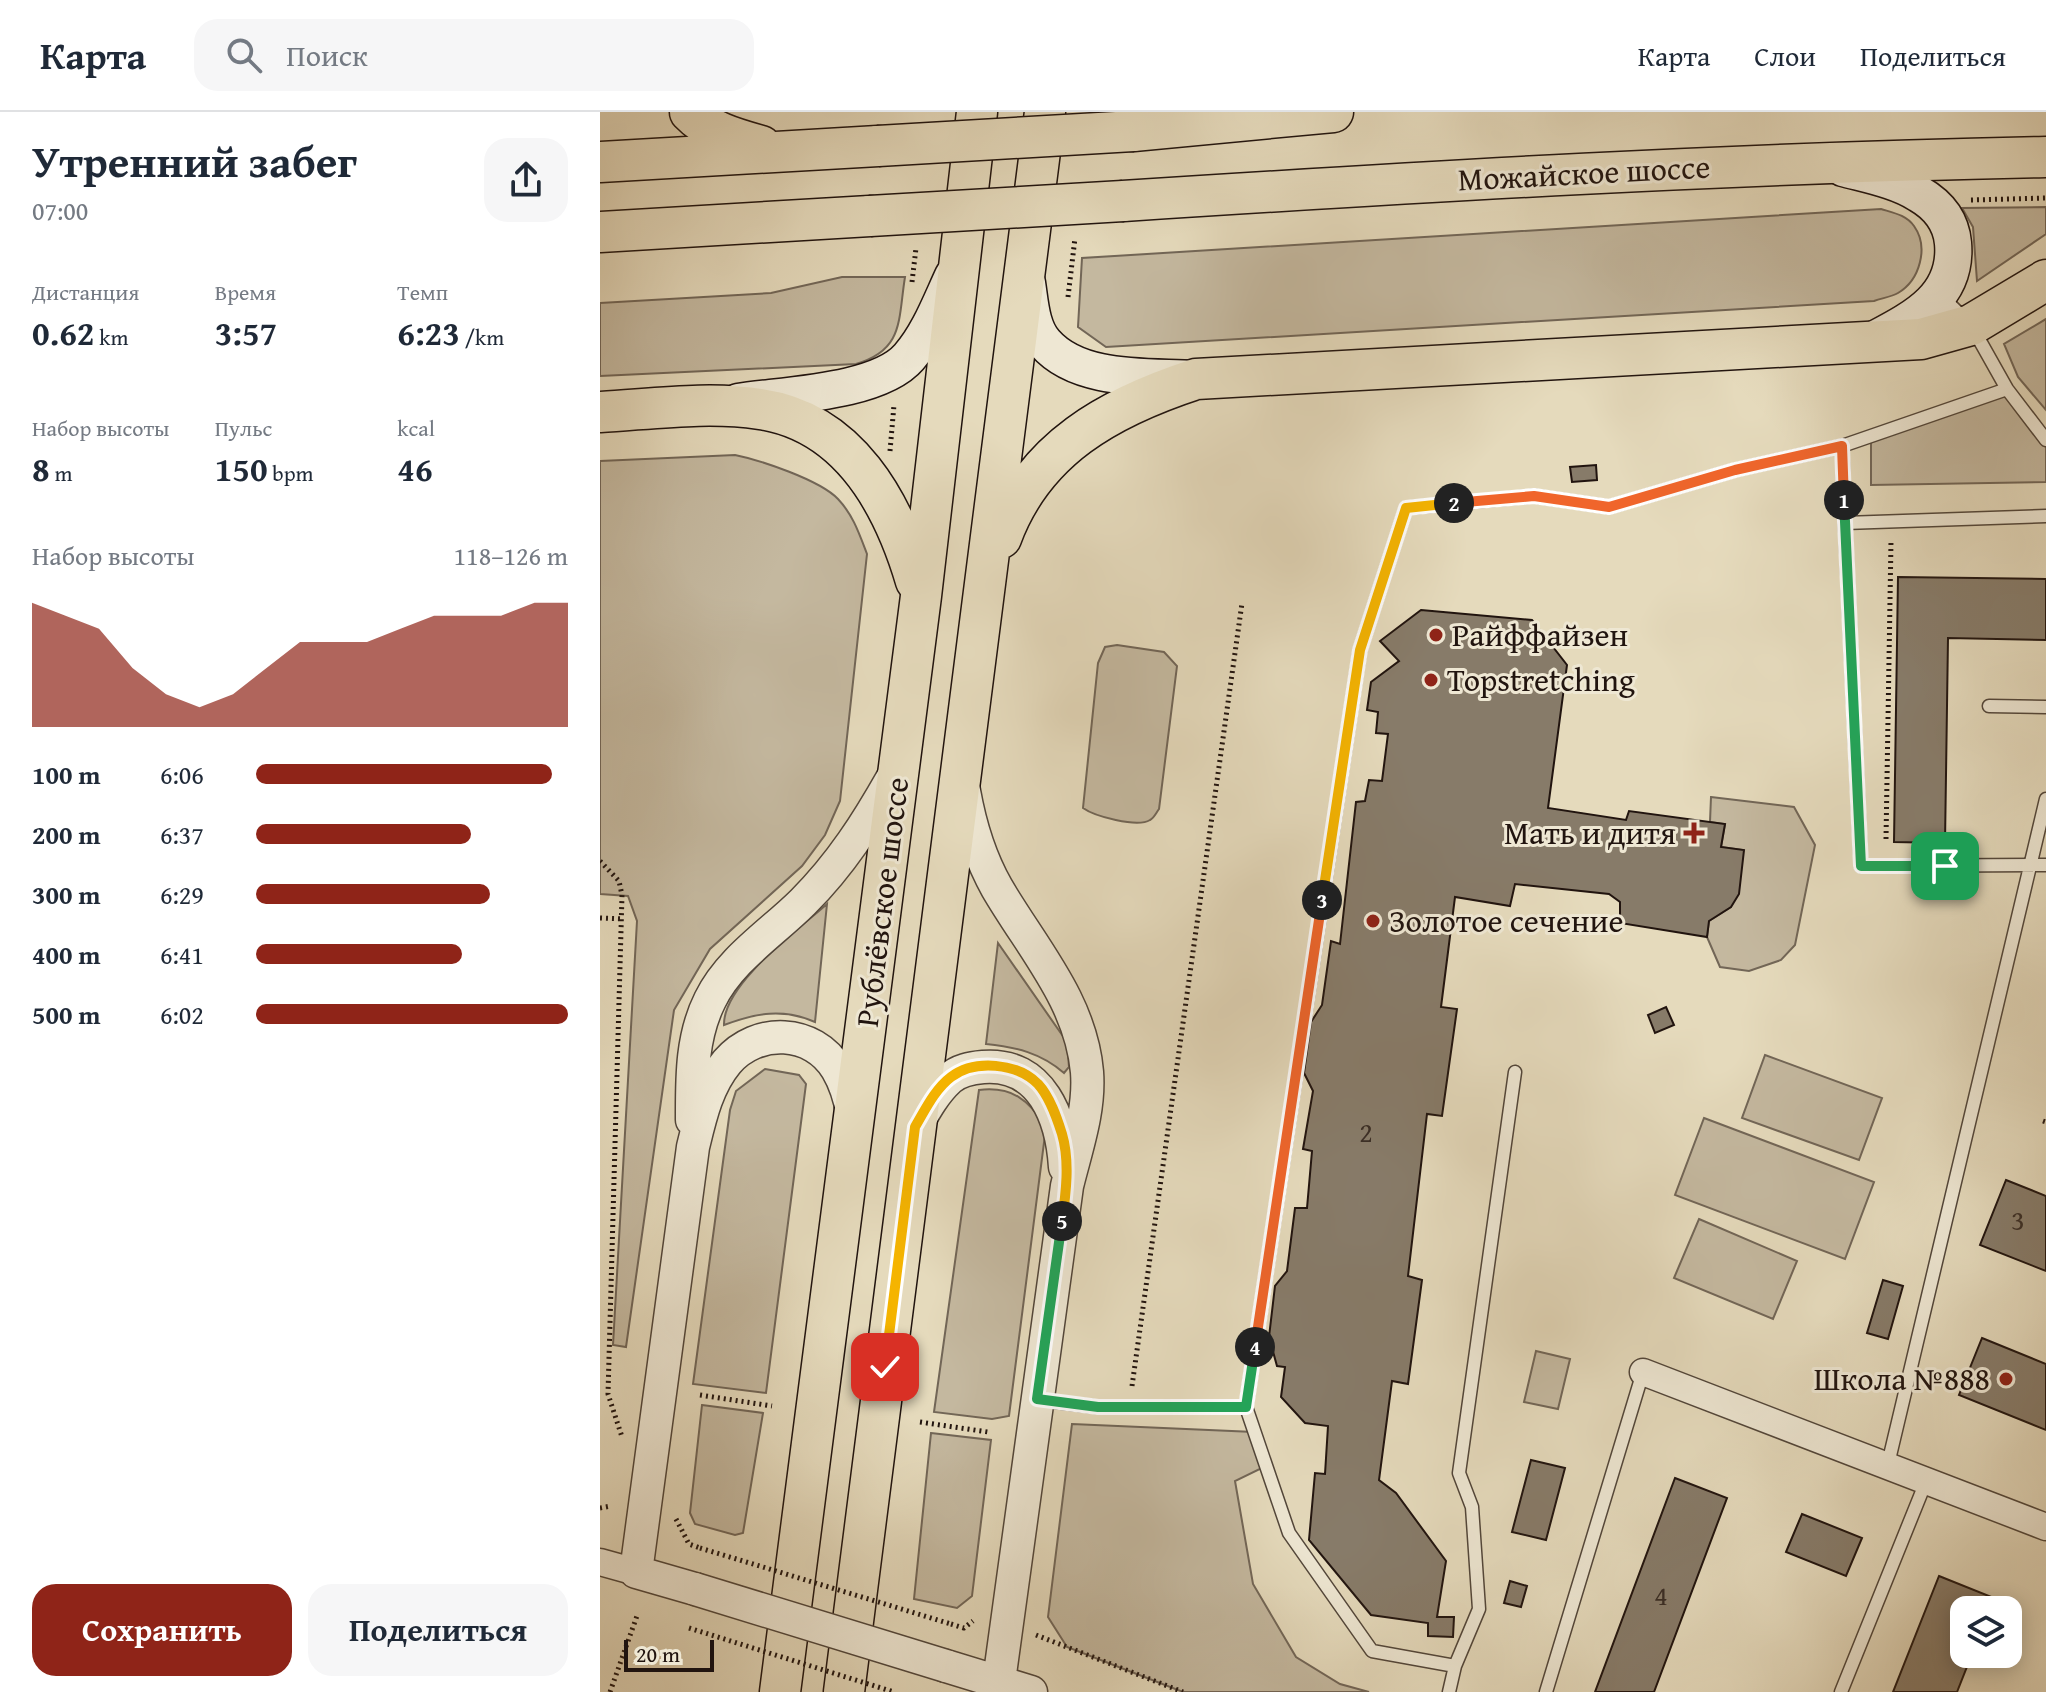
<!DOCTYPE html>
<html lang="ru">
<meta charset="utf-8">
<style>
body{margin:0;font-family:"Gentium Book Plus",serif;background:#f6f6f7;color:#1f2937;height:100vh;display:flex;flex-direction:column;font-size:30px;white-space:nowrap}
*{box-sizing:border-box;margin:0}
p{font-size:26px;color:#747a83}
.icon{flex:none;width:44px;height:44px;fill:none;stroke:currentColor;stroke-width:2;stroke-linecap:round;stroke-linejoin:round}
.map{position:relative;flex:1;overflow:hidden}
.drawer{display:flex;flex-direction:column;background:#fff;width:600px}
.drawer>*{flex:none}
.tools{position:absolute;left:1350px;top:1484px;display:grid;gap:16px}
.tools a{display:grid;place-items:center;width:72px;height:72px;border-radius:16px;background:#fff;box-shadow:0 4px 20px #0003;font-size:40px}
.scale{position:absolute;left:24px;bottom:20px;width:90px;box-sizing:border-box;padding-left:8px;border:4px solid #21140f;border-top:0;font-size:22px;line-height:28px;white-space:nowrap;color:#21140f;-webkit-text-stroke:6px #eee7d3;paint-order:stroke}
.pin{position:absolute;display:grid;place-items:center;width:68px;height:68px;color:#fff;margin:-34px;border-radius:16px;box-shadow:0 4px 12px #0006}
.km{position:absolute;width:40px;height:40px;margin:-20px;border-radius:50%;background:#222;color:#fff;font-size:22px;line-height:40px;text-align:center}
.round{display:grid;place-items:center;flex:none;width:84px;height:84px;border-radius:24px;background:#f6f6f7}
.headline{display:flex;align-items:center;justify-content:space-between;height:136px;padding:0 32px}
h1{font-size:44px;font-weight:600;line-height:60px}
.figures{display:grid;grid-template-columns:repeat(3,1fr);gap:12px;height:136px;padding:8px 32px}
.figures div{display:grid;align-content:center}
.figures b{font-size:34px;font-weight:600}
.figures small{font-size:22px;font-weight:400}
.figures p{font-size:22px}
.chart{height:224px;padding:16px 32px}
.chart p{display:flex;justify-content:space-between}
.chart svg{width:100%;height:144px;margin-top:8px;fill:#8f2418;opacity:.7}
.button{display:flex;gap:16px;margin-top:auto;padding:16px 32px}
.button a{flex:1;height:92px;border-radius:24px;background:#8f2418;color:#fff;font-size:32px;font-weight:600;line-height:92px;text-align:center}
.button a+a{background:#f6f6f7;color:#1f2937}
ul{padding:0 32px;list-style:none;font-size:26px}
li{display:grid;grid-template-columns:128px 96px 1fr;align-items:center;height:60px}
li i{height:20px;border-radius:10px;background:#8f2418}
header{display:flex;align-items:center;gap:48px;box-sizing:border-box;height:112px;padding:0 40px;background:#fff;border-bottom:2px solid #e0e1e3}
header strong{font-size:38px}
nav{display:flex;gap:44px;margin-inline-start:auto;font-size:28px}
.search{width:560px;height:72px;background:#f6f6f7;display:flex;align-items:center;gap:20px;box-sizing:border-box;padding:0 28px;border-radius:24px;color:#747a83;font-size:30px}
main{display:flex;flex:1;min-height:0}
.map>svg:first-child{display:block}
.green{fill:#c4b89f;stroke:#726657;stroke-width:2}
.building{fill:#877b69;stroke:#21140f;stroke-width:2}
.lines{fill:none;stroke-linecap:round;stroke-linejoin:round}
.service-casing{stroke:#52463a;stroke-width:15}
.minor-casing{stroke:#52463a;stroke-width:29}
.tertiary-casing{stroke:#52463a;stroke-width:35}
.secondary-casing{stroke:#21140f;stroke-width:39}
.primary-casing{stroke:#21140f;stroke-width:43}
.path{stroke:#21140f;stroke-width:5;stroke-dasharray:2 4;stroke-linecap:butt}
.service{stroke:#eee7d3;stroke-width:12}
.minor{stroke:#eee7d3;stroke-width:26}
.tertiary{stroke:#eee7d3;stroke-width:32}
.secondary{stroke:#eee7d3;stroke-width:36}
.primary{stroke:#e5dabc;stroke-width:40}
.tertiary-bridge-casing{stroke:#52463a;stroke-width:35;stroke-linecap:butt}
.primary-bridge-casing{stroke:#21140f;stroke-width:43;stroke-linecap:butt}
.path-bridge{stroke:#21140f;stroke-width:5;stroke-dasharray:2 4;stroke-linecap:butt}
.tertiary-bridge{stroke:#eee7d3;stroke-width:32}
.primary-bridge{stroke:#e5dabc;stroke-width:40}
.split-1-casing{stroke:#fff;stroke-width:16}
.split-2-casing{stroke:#fff;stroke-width:16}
.split-3-casing{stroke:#fff;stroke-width:16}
.split-4-casing{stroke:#fff;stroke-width:16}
.split-5-casing{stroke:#fff;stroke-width:16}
.split-6-casing{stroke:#fff;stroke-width:16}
.split-1{stroke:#22a559;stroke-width:10}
.split-2{stroke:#f0652b;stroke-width:10}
.split-3{stroke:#f5b400;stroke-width:10}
.split-4{stroke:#f0652b;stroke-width:10}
.split-5{stroke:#22a559;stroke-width:10}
.split-6{stroke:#f5b400;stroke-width:10}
.poi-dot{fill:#8f2418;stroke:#eee7d3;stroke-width:3}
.labels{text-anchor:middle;stroke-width:6;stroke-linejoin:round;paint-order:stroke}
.number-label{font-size:28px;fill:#3a2e26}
.street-label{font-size:32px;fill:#21140f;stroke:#eee7d3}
.poi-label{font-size:32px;fill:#21140f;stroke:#eee7d3;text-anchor:start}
</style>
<header>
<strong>Карта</strong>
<div class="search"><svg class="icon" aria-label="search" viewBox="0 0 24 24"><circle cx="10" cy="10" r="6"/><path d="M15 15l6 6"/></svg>Поиск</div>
<nav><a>Карта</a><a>Слои</a><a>Поделиться</a></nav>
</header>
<main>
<section class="drawer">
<div class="headline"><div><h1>Утренний забег</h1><p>07:00</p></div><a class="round"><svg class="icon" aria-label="share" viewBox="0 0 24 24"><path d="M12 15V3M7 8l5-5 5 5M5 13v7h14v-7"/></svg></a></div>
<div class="figures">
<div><p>Дистанция</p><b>0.62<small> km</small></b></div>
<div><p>Время</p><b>3:57</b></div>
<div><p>Темп</p><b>6:23<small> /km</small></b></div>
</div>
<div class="figures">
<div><p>Набор высоты</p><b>8<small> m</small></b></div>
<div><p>Пульс</p><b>150<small> bpm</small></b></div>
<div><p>kcal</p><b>46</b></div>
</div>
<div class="chart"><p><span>Набор высоты</span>118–126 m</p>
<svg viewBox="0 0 160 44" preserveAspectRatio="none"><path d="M0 44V6L10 10L20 14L30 26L40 34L50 38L60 34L70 26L80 18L90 18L100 18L110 14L120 10L130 10L140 10L150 6L160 6V44z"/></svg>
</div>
<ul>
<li><b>100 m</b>6:06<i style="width:95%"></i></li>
<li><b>200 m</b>6:37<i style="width:69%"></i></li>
<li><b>300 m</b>6:29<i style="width:75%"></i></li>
<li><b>400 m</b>6:41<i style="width:66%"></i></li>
<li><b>500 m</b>6:02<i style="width:100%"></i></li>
</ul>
<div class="button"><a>Сохранить</a><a>Поделиться</a></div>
</section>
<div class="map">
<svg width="1446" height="1580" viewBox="0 0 1446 1580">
<rect width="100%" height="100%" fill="#e5dabc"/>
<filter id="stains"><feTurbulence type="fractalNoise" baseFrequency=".0025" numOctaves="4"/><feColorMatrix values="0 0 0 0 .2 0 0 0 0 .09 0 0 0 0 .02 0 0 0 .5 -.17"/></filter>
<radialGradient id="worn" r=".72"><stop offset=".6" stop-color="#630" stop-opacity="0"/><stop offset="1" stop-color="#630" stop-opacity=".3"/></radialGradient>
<path class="green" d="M1446,95V122L1377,169L1373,115L1362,96Z
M1281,97C1294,101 1306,103 1314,114C1329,135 1320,168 1298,181C1291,185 1282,186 1274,189L506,235L478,215L482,146Z
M242,165H305C298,208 304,238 256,252L0,264V191L171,181Z
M1446,207V298L1418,265L1404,232Z
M1407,277L1446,328V370L1271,373V325Z
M135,343C160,348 220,368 238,387C253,403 259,421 267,442L240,689L225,723L202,754L110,837L74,898L26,1235L13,1233L37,809L28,784L0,782V349Z
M517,533L564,540L577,554L559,697C556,701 554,706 550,708C537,716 494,704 483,696L498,551L505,535Z
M1111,685L1194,695L1215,733L1195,833L1181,848L1149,859L1120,855L1107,825L1109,809L1131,795L1143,738L1121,735L1125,712L1110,710Z
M227,792L215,910C183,896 156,901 124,913C123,872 198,818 227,792Z
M398,831L467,930L469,955L464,961C441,941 416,935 386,932Z
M1165,943L1282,986L1259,1048L1142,1006Z
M165,957L199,963L206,972L166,1281L93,1272L130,998L136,979Z
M379,978C412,974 429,988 446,1015L409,1304L392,1307L334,1300Z
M1104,1006L1274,1070L1245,1147L1075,1083Z
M1099,1107L1197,1149L1173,1207L1074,1166Z
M936,1239L970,1247L958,1297L924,1290Z
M102,1293L163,1301L143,1421L135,1423L95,1412L90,1401Z
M472,1312L654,1320L666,1354L635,1369L653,1472L696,1545L740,1572L769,1580H583L467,1535L448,1505Z
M331,1321L391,1328L372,1484L357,1496L314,1487Z"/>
<path class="building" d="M996,353L997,368L972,370L970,355Z
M1298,465L1446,467V528L1348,526L1345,731L1294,730Z
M821,498L932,508L967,553L948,696L1026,708L1029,699L1125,712L1121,735L1144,738L1139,782L1131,795L1109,809L1107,825L1020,811V790L1009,782L915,772L910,794L855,785L841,895L857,897L842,1004L827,1002L808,1164L822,1168L808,1272L792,1269L779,1368L796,1381L846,1449L837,1505H854L853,1525L828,1524V1511L771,1503L709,1428L715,1361L725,1362L728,1314L705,1311L681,1285L685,1255L677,1254L669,1225L675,1174L687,1159L695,1096H707L712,1039L703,1037L713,979L704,961L711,910L722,893L731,829L740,832L756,690L765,689L769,668L782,669L788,622L776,621L778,600L767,598L771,570L799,549L780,529Z
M1066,895L1074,913L1055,921L1048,903Z
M1406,1068L1446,1084V1159L1380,1133Z
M1283,1168L1303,1174L1288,1227L1267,1221Z
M1382,1226L1446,1252V1318L1359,1283Z
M931,1348L965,1356L946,1428L912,1420Z
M1075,1366L1127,1386L1054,1580H995Z
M1202,1402L1262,1426L1246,1464L1186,1440Z
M1339,1464L1394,1486L1389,1498H1364V1542H1372L1357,1580H1293Z
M910,1469L927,1474L921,1495L904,1491Z"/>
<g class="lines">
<defs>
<path id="service" d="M1340,183L1371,213L1407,277L1446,328
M1407,277L1242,334L1245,411L1446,404
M1245,411L1261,754L1446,753
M1389,594L1446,595
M439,1288L498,1295H646L760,538L806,396L934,384L1009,395L1135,358L1242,334
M646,1295L689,1421L772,1539L855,1554L849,1580
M1288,1352L1446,687
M855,1554L879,1497L872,1395L859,1361L915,960
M946,1580L1043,1260
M1241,1580L1327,1367"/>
<path id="minor" d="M1043,1260L1446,1415
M0,1450L36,1460"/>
<path id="tertiary" d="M364,679C370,713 380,746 397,776C432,836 481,889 487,960C490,999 476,1037 467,1074L399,1569
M92,1008C92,967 91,926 110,888C130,847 172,821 203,790C241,752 267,711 293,665
M317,1012C326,996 335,980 349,967C359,958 371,956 383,955C442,950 462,1007 465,1055
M95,1477L36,1460L93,1035C100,1006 107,974 127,950C157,915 213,917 237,957C246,972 250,987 253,1003
M346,1554L431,1580"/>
<path id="secondary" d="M1243,56C1269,63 1297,68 1319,82C1338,93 1351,109 1353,131C1358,187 1311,208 1268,231
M427,171C430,190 431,216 445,231C479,270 548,264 594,267
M138,290C182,283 278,281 309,245C329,222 340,192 353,164"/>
<path id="primary" d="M90,0C109,20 136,27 161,34
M533,19L733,0
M0,50L278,34
M523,89C831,69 1138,51 1446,45
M0,120L270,104
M0,300C52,297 108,289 160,297C249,310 293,391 316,469
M401,426C434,336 510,295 596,267L1321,227L1371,213L1446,168
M180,1580L321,484L377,0
M244,1580L445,0"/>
</defs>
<use href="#service" class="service-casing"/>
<use href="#minor" class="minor-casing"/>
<use href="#tertiary" class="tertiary-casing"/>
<use href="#secondary" class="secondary-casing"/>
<use href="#primary" class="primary-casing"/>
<path class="path" d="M1371,88L1446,86
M312,170L316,136
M468,185L475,126
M290,339L294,293
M1286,727L1291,429
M0,749L19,769L22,783L8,1282L22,1325
M0,806L23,807
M1443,1009L1446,1010
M532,1274L642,491
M100,1283L172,1294
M320,1310L388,1320
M0,1396L11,1394
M76,1407L89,1432L100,1436
M351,1512L364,1516L373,1509
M436,1523L583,1580
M10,1580L38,1501"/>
<use href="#service" class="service"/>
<use href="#minor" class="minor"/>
<use href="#tertiary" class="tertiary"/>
<use href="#secondary" class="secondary"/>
<use href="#primary" class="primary"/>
<defs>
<path id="tertiary-bridge" d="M95,1477L346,1554"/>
<path id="primary-bridge" d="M278,34L533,19
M270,104L523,89"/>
</defs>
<use href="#tertiary-bridge" class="tertiary-bridge-casing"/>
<use href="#primary-bridge" class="primary-bridge-casing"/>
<path class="path-bridge" d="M100,1436L351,1512
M89,1516L294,1580"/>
<use href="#tertiary-bridge" class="tertiary-bridge"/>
<use href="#primary-bridge" class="primary-bridge"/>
</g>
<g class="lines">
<defs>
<path id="split-1" d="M1244,388L1261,754H1345"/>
<path id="split-2" d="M854,391L934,384L1009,395L1135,358L1242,334L1244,388"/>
<path id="split-3" d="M722,788L760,538L806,396L854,391"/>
<path id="split-4" d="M655,1235L722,788"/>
<path id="split-5" d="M462,1109L437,1287L498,1295H646L655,1235"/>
<path id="split-6" d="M285,1255L315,1015C325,998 335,977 351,965C375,947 417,951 438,972C450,985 457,1006 462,1022C470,1049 466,1081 462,1109"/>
</defs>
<use href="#split-1" class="split-1-casing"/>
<use href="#split-2" class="split-2-casing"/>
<use href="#split-3" class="split-3-casing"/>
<use href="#split-4" class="split-4-casing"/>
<use href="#split-5" class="split-5-casing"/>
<use href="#split-6" class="split-6-casing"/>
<use href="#split-1" class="split-1"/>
<use href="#split-2" class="split-2"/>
<use href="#split-3" class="split-3"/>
<use href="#split-4" class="split-4"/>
<use href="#split-5" class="split-5"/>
<use href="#split-6" class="split-6"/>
</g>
<g class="poi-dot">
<circle cx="836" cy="523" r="8"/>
<circle cx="831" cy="568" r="8"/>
<path d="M1090 709h8v8h8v8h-8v8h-8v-8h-8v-8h8z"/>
<circle cx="773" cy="809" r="8"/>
<circle cx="1406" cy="1267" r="8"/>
</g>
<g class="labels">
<g class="number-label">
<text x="766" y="1030">2</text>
<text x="1418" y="1118">3</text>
<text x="1061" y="1493">4</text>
</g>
<g class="street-label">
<text transform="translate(984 61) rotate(-3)" y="11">Можайское шоссе</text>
<text transform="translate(282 790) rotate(-83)" y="11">Рублёвское шоссе</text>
</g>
<g class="poi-label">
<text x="852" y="534">Райффайзен</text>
<text x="847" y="579">Topstretching</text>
<text x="1076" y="732" text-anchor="end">Мать и дитя</text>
<text x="789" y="820">Золотое сечение</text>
<text x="1390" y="1278" text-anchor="end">Школа №888</text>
</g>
</g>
<rect width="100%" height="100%" filter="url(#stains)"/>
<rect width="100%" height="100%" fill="url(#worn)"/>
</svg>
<div class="tools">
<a><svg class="icon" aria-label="layers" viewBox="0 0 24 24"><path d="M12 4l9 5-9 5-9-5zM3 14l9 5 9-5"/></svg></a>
</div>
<div class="scale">20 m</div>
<div class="pin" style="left:1345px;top:754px;background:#1e9e55"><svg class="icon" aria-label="arrive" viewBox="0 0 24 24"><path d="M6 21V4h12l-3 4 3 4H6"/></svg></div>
<div class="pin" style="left:285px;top:1255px;background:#d93025"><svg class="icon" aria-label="check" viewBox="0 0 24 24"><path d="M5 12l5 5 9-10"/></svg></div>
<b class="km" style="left:1244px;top:388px">1</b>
<b class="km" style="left:854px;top:391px">2</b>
<b class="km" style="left:722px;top:788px">3</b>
<b class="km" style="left:655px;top:1235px">4</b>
<b class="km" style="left:462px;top:1109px">5</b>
</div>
</main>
